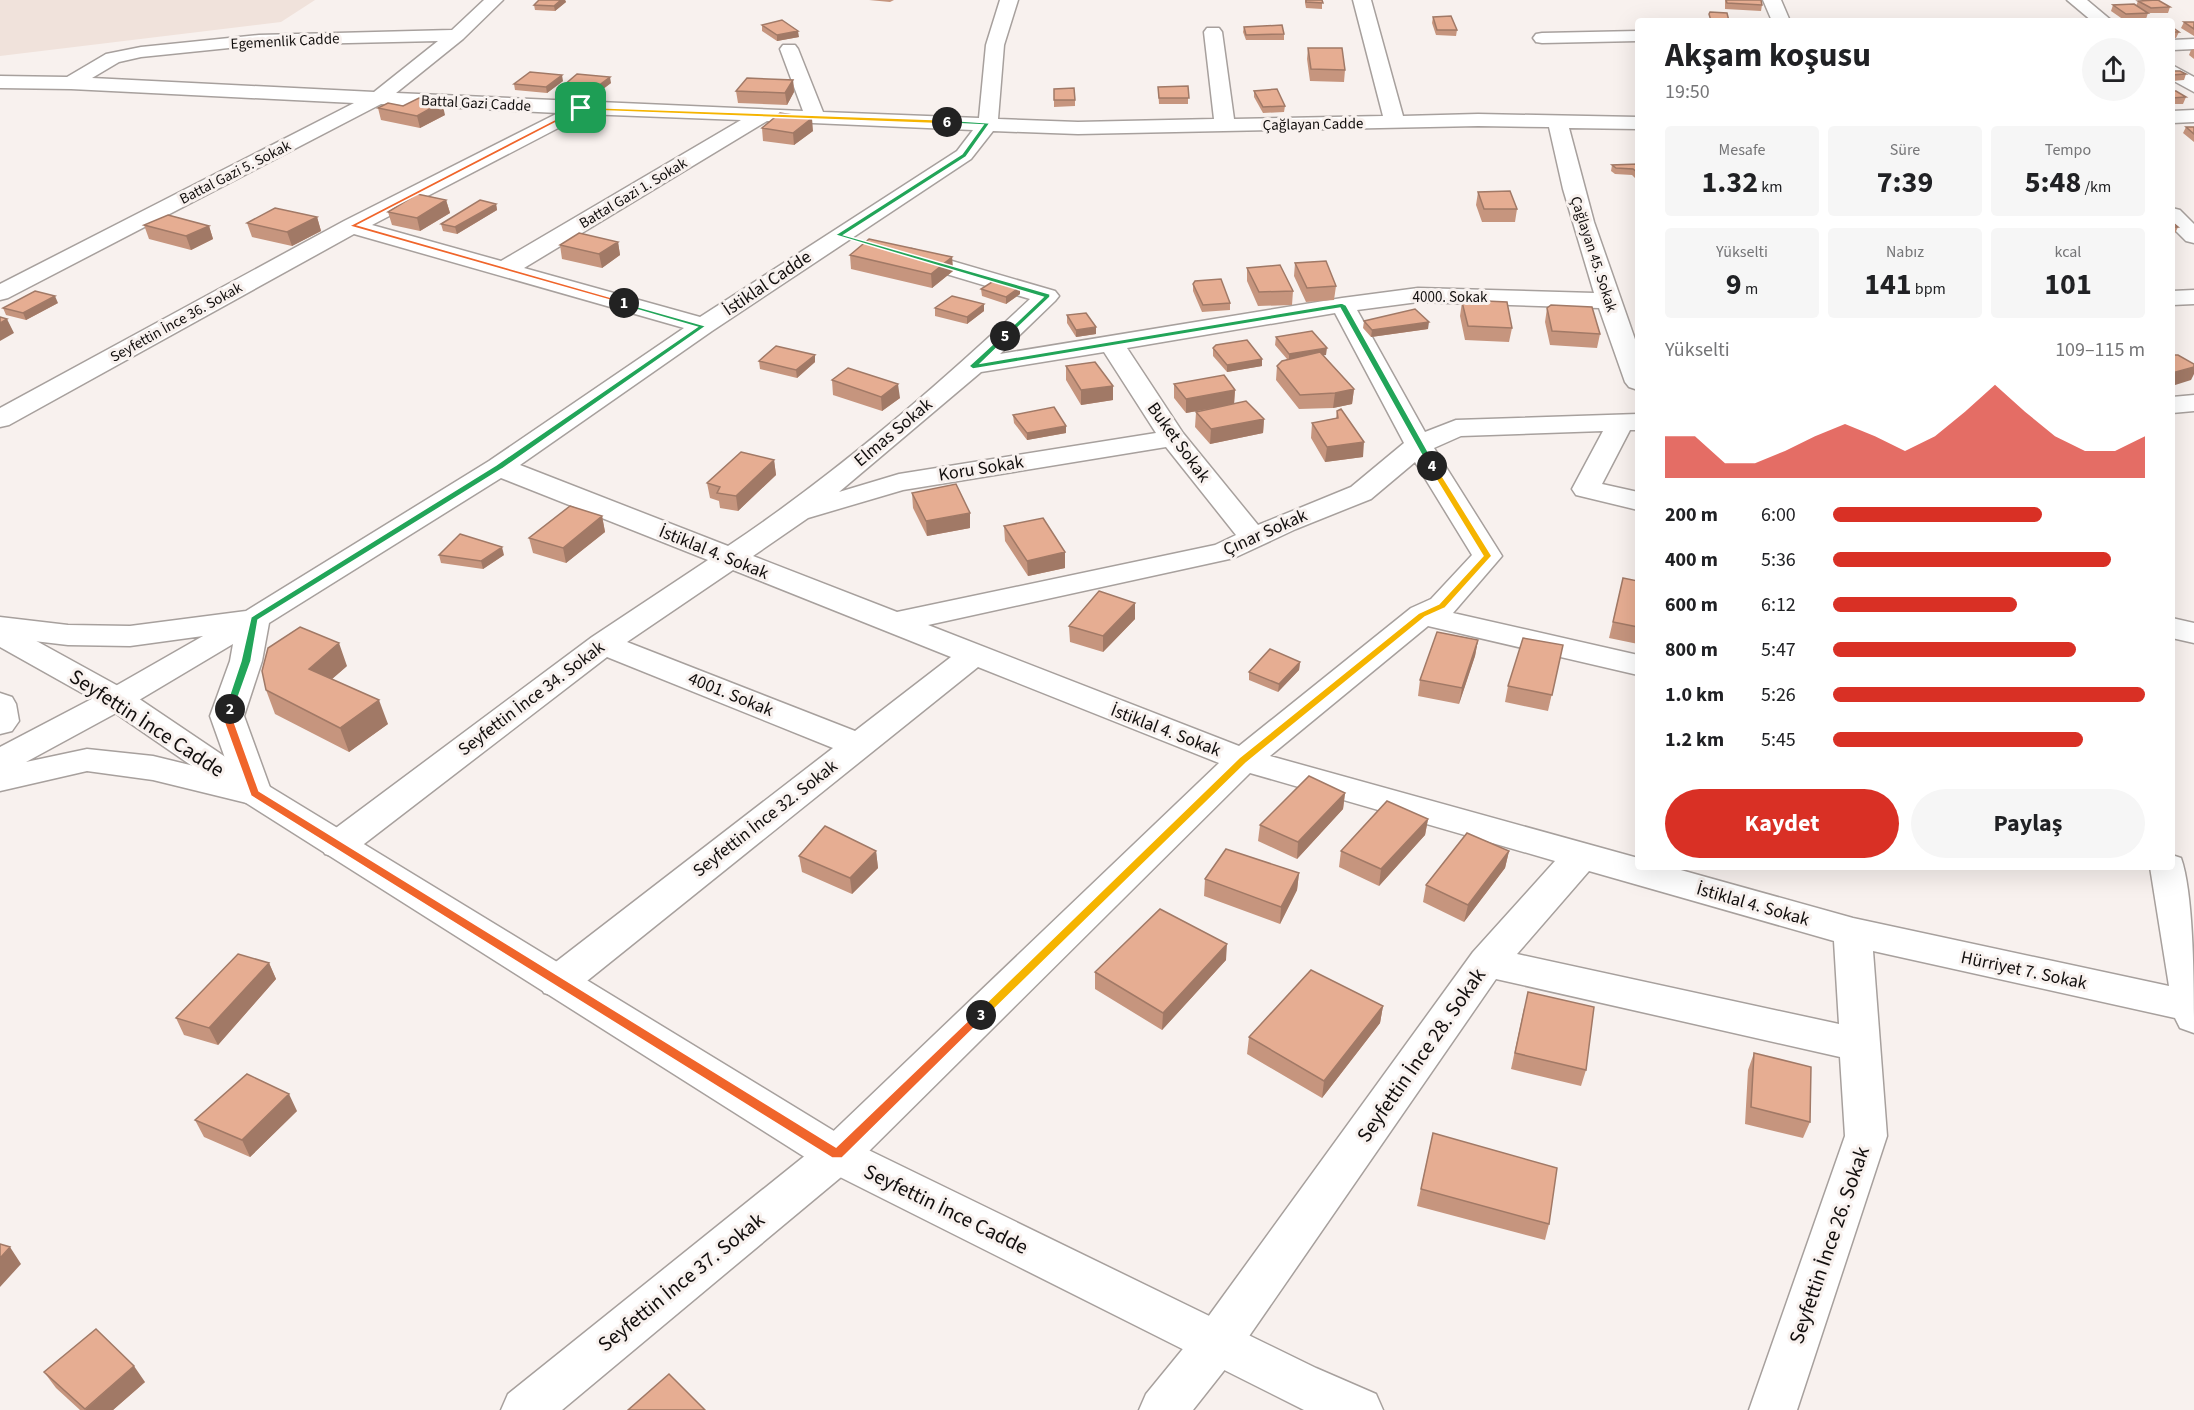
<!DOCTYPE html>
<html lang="tr">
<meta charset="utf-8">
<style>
body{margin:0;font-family:"Source Sans 3",sans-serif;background:#f6f6f6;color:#202124;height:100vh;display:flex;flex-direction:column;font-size:22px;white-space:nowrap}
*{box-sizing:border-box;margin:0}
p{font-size:20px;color:#757577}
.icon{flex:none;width:33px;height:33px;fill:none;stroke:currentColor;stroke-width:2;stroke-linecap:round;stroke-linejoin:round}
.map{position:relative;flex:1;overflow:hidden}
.side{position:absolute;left:1635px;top:18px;width:540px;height:852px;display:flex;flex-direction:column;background:#fff;border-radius:6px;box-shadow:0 6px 24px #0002}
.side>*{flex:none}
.pin{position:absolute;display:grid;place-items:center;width:51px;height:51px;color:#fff;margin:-26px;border-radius:12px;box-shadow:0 3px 9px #0006}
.km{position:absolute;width:30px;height:30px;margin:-15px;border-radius:50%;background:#222;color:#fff;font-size:16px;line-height:30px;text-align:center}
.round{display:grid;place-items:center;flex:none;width:63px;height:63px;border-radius:32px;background:#f6f6f6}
.overview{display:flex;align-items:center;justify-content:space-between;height:102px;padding:0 30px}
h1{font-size:33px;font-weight:700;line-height:45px}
.figures{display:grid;grid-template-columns:repeat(3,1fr);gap:9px;height:102px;padding:6px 30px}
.figures div{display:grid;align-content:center;border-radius:6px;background:#f6f6f6;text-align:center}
.figures b{font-size:30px;font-weight:700}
.figures small{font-size:16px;font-weight:400}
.figures p{font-size:16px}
.chart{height:168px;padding:12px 30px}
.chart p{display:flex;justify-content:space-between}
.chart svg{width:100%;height:108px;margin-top:6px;fill:#d93025;opacity:.7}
.cta{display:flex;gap:12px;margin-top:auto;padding:12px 30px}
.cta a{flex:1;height:69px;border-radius:36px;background:#d93025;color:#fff;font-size:24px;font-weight:700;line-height:69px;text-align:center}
.cta a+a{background:#f6f6f6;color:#202124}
ul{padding:0 30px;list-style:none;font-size:20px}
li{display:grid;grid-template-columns:96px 72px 1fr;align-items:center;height:45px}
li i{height:15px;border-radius:8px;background:#d93025}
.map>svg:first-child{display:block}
.built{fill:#f0e2db}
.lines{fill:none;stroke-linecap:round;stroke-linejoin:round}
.minor-casing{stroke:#a7a09d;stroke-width:3}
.major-casing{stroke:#a7a09d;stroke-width:3}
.minor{fill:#fff;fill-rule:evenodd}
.major{fill:#fff;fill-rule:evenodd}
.wall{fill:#c6957e}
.shaded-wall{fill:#a17966}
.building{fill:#e6ad92;stroke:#a17966;stroke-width:1.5}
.split-1{fill:#f0652b;stroke:#fff;stroke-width:1.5}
.split-2{fill:#22a559;stroke:#fff;stroke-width:1.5}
.split-3{fill:#f0652b;stroke:#fff;stroke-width:1.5}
.split-4{fill:#f5b400;stroke:#fff;stroke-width:1.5}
.split-5{fill:#22a559;stroke:#fff;stroke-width:1.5}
.split-6{fill:#22a559;stroke:#fff;stroke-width:1.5}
.split-7{fill:#f5b400;stroke:#fff;stroke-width:1.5}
.labels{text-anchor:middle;stroke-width:6;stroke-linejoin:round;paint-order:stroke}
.far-street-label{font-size:15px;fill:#110e0d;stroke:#f8f1ee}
.street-label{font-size:18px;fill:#110e0d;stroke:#f8f1ee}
.near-street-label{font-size:21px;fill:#110e0d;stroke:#f8f1ee}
</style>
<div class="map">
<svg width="2194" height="1410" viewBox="0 0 2194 1410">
<rect width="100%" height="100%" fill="#f8f1ee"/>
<path class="built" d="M0,0H315L281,22L0,56Z"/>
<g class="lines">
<defs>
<path id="minor" d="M484,0H503L463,39L396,93L803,111L780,49L783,45H795L798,49L823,112L979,118L986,45L1000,0H1018L1004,45L998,119L1078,122L1214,119L1204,32L1207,28H1219L1222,32L1234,119L1383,116L1353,0H1371L1403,116L1478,114L1638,117V129L1569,128L1594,222L1638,348V390L1629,387L1625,382L1599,308L1418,302L1357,310L1425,432L1456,420L1638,414V430H1630L1602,484L1638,492V510L1576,495L1572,489L1603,431L1461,436L1434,448L1502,556L1453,613L1638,655V675L1428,626L1270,756L1638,858V867H1670L1853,918L2169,986L2150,867H2172V855L2181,858C2194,894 2194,989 2194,1033L2180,1028L2175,1018L1873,951L1887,1136L1797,1410H1749L1845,1136L1840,1057L1496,979L1234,1358L1193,1410H1139L1146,1394L1200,1328L1473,952L1555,861L1250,773L852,1168L562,1410H501L508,1394L822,1142L1219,763L978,667L572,993L558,997L544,993L538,982L544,971L833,748L607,657L351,854L338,858L325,854L320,845L325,836L592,637L708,560L501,478L269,623L262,661L244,716L272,793L267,801L255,805L153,780L87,771L0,791V747L105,692L203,636L130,646L68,645L0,637V617L68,625L130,626L246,611L489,461L684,328L354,234L9,425L0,427V408L344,221L558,113L381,104L8,298L0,300V284L354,103L71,89L0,88V76L67,77L106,54L141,47L259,35L452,30ZM438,41L374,92L92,78L119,62L141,57L259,45ZM585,114L741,120L501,261L372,225ZM767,121L973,130L957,151L700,317L524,268ZM1478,126L1549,127L1563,189L1594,293L1418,288L1342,298L1000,354L1055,301L1059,296L1055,291L911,249L903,251L900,256L903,261L1030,299C936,387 836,474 728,546L520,465L712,331L971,159L993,131L1078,134ZM1335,313L1404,443L1351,487L1258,525L1183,433L1127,348ZM1104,352L1156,433L899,474L839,492L981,372ZM1166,447L1236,535L1215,545L897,612L753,556L808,518L903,490ZM1415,462L1472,555L1431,599L1411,608L1239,746L928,625L1234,558L1296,529L1371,499ZM733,570L951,657L855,731L627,642ZM233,644L230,661L210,716L231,775L153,756L87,749L26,762L129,706ZM1589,871L1834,941L1839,1024L1517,954Z
M1763,0H1781L1790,21H1772Z
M2067,0H2087L2112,21H2092Z
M1638,31V41L1542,43L1536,42L1533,38L1536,34L1542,33Z
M2194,39V49L2172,50V40Z
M2172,65L2194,77V92L2172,80Z
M2194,110V122L2172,123V111Z
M2172,208L2180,210L2194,224V243L2186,241L2172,227Z
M2194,290V304L2172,305V291Z
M2194,395V411L2172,413V397Z
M2172,618L2194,623V643L2172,638Z
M0,693L12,697L16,704L19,721L12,731L0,734Z"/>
<path id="major" d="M0,624L11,627L129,692L267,785L852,1142L1316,1368L1376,1394L1383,1410H1304L822,1168L243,801L105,706L0,647Z"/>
</defs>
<use href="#minor" class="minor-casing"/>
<use href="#major" class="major-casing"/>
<use href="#minor" class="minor"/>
<use href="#major" class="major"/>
</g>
<path class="wall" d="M539,0H565L566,2L555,11L535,10L534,5Z
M869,0H894L890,2Z
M1305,0H1322V9L1306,8L1305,3Z
M1725,0H1726L1762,5L1761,11L1725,9Z
M2138,1L2170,7L2168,13H2148L2146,19L2124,20L2111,11L2113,5L2136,6Z
M1433,17L1457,30L1456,36L1436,35L1432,23Z
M2184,22H2194V36L2181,28Z
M762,25L799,37L777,41L762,31Z
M1244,27L1284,34V40H1246L1243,32Z
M2172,27L2179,32L2176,38H2172Z
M1308,48L1345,70L1344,82L1310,81L1307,59Z
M2194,49V59L2189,55L2191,50Z
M2172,71L2186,74L2184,80L2172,81Z
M793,80L794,92L787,105L738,103L736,91Z
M563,81L547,93L515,90L514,84Z
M611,83L595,95L564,93L563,86Z
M1188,86V104H1159L1158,87Z
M1054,89L1075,100V106L1054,107Z
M1254,91L1285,106L1284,112L1263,113L1254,97Z
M2172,91L2186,97L2183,104H2172Z
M378,108L445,115L420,128L381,120Z
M2186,127H2194V142L2183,133Z
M762,128L813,131L794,145L763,141Z
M1638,164V181L1632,175L1615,174L1611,171L1612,165Z
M1478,192L1517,209L1515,222H1482L1476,205Z
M446,200L450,213L420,231L392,225L388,212Z
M496,204L497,210L457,234L443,231L441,224Z
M317,217L321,231L292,246L252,237L247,223Z
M2172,222L2178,227L2172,240Z
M144,225L209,226L213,239L191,250L149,239Z
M618,242L620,255L602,268L562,259L560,245Z
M850,255L952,257L953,271L932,288L851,269Z
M1295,263L1336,286L1334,300L1306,302L1294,276Z
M1247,268L1293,291L1292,305L1258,306L1247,281Z
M1193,284L1230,303V310L1202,312L1193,291Z
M981,289L1020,294L1006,304L982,296Z
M1462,302L1512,328L1509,342L1465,340L1460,316Z
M58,303L26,320L6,315L3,308Z
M984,304V311L967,324L935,316V308Z
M1547,308L1600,334L1597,348L1550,345L1545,322Z
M1067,315L1096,334L1076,337L1067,323Z
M1364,321L1428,329L1371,337L1363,328Z
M1276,337L1326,355H1323L1354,389L1352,404L1333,408L1299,409L1276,380L1277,366L1287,359L1275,345Z
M1213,348L1262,359V366L1227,372L1213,356Z
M759,361L815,362L797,378L760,369Z
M1066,366L1113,386V400L1081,405L1066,380Z
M832,380L900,398L882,411L833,395Z
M1174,384L1235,390L1234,404L1264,419L1263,433L1210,444L1195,427L1196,412L1209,409L1186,413L1174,398Z
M1337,411L1363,457L1325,462L1311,438L1312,423L1336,418Z
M1013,415L1066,433L1027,440L1014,423Z
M774,460L776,475L738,511L720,508L719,501L710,498L707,483Z
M912,493L970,528L927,536L913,508Z
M602,516L605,532L566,563L533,553L529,538Z
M1004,526L1065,552V568L1028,576L1005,541Z
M439,555H504L483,569L441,563Z
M1623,578L1638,581V644L1609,638Z
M1135,619L1103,652L1070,642L1069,626Z
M1478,640L1475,656L1459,704L1418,696L1420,680Z
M1563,645L1548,711L1505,702L1508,686Z
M1300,662L1299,670L1278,692L1249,680V672Z
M347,666L332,679L388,724L349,752L275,714L266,690Z
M1345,793L1343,809L1297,859L1258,841L1260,825Z
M1428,819L1425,835L1379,886L1339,867L1341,851Z
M876,851L878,868L852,894L802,872L799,856Z
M1509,851L1505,868L1464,922L1423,902L1426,885Z
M1299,873L1297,890L1280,924L1204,896L1205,879Z
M1226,960L1162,1030L1095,989V972Z
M269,963L276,979L218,1045L184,1035L176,1018Z
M1383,1006L1380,1023L1322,1098L1247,1054L1249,1037Z
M1524,1008L1586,1070L1581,1086L1511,1069Z
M1754,1053L1810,1122L1803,1138L1745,1124L1748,1070Z
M297,1111L250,1157L204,1137L195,1120Z
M1433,1133L1549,1224L1545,1240L1417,1206Z
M44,1372L145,1382L113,1410H80L56,1388Z"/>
<path class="shaded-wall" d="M561,0H565L566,2L555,11L554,6Z
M798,31L799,37L777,41V35Z
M562,75L563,81L547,93L546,87Z
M610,77L611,83L595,95L594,89Z
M793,80L794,92L787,105L785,93Z
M442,102L445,115L420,128L417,116Z
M812,118L813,131L794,145L793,133Z
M446,200L450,213L420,231L417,218Z
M496,204L497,210L457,234L455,227Z
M317,217L321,231L292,246L287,232Z
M209,226L213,239L191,250L186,236Z
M618,242L620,255L602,268L599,254Z
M952,257L953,271L932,288L931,274Z
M1020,287V294L1006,304V297Z
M55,296L58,303L26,320L23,313Z
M984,304V311L967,324V317Z
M7,319L14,333L0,341V323Z
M1429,322L1428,329L1371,337L1372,330Z
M1096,327V334L1076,337V330Z
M1327,348L1326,355L1289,361V354Z
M815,355V362L797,378L796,370Z
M1262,359V366L1227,372V365Z
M2194,367V374L2191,380L2172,386V373Z
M898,384L900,398L882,411L881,397Z
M1113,386V400L1081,405V390Z
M1354,389L1352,404L1333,408L1335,393Z
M1235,390L1234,404L1186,413V399Z
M1264,419L1263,433L1210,444L1211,429Z
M1066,426V433L1027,440V433Z
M1364,442L1363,457L1325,462L1327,447Z
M774,460L776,475L738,511L736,496Z
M970,513V528L927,536L926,521Z
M602,516L605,532L566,563L563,548Z
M502,547L504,555L483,569L481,561Z
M1065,552V568L1028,576L1027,561Z
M1135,603V619L1103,652V636Z
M1478,640L1475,656L1459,704L1462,688Z
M339,643L347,666L317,692L309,669Z
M1300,662L1299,670L1278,692L1279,684Z
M379,700L388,724L349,752L340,728Z
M1345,793L1343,809L1297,859L1298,842Z
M1428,819L1425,835L1379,886L1381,869Z
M876,851L878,868L852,894L850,878Z
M1509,851L1505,868L1464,922L1468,905Z
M1299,873L1297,890L1280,924L1281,907Z
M1227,944L1226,960L1162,1030L1163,1013Z
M269,963L276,979L218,1045L209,1028Z
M1383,1006L1380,1023L1322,1098L1324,1081Z
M289,1094L297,1111L250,1157L242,1140Z
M10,1247L21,1264L0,1287V1258Z
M134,1366L145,1382L113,1410H85Z"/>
<path class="building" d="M539,0H561L554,6L534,5Z
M1306,0H1322L1323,3L1306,2Z
M1726,0H1761L1762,5L1727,3Z
M2158,0L2170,7L2151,8L2138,1Z
M2134,4L2148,13L2126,14L2113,5Z
M1710,12L1727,13L1729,21H1711L1709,14Z
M1451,16L1457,30H1437L1433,17Z
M782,20L798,31L777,35L762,25Z
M2184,22H2194V29Z
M1282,25L1284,34L1246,35L1244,27Z
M2172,27L2179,32H2172Z
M1308,48H1342L1345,70L1311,69Z
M2172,71H2180L2186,74L2172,75Z
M530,72L562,75L546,87L514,84Z
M577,74L610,77L594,89L563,86Z
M747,78L793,80L785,93L736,91Z
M1188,86L1189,98H1159L1158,87Z
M1074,88L1075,100H1054V89Z
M1277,89L1285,106L1263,107L1254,91Z
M2172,91H2176L2186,97L2172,98Z
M419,98L442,102L417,116L378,108L388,103L403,106Z
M780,113L812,118L793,133L762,128Z
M2186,127H2194V134Z
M1638,164V173L1633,169L1616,168L1612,165Z
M1510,191L1517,209H1484L1478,192Z
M417,194L446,200L417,218L388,212Z
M480,200L496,204L455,227L441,224Z
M275,208L317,217L287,232L247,223Z
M168,215L209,226L186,236L144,225Z
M2172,222L2178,227H2172Z
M579,233L618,242L599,254L560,245Z
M869,239L952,257L931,274L850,255Z
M1326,261L1336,286L1307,288L1295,263Z
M1280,265L1293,291L1259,292L1247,268Z
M1221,279L1230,303L1203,305L1193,284L1195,281Z
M995,280L1020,287L1006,297L981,289Z
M35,291L55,296L23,313L3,308Z
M952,296L984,304L967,317L935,308Z
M1465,300L1507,302L1512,328L1468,326L1462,302Z
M1551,305L1592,307L1600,334L1552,331L1547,308Z
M1415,309L1429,322L1372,330L1364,321Z
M1086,313L1096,327L1076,330L1067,315Z
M0,317L7,319L0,323Z
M1312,331L1327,348L1289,354L1276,337Z
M1247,340L1262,359L1227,365L1213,348L1216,345Z
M776,346L815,355L796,370L759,361Z
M1320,352L1354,389L1335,393L1300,395L1277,366L1282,361Z
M2172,355H2178L2194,364V367L2172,373Z
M1095,362L1113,386L1081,390L1066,366Z
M848,368L898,384L881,397L832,380Z
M1224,375L1235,390L1186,399L1174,384Z
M1246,401L1264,419L1211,429L1196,412Z
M1054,407L1066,426L1027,433L1013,415Z
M1341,409L1364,442L1327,447L1312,423L1338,418L1337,411Z
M741,452L774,460L736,496L717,493L720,487L707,483Z
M956,484L970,513L926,521L912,493Z
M570,506L602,516L563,548L529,538Z
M1043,518L1065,552L1027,561L1004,526Z
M460,534L502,547L481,561L439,555Z
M1623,578L1638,581V627L1613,622Z
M1099,591L1135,603L1103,636L1069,626Z
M300,627L339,643L309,669L379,700L340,728L266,690L262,671L268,648Z
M1437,632L1478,640L1462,688L1420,680Z
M1523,638L1563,645L1552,695L1508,686Z
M1270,649L1300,662L1279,684L1249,672Z
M1309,776L1345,793L1298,842L1260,825Z
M1387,801L1428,819L1381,869L1341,851Z
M825,826L876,851L850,878L799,856Z
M1467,833L1509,851L1468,905L1426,885Z
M1226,849L1299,873L1281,907L1205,879Z
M1160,909L1227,944L1163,1013L1095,972Z
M238,954L269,963L209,1028L176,1018Z
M1311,970L1383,1006L1324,1081L1249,1037Z
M1528,992L1594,1007L1586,1070L1515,1053Z
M1754,1053L1811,1067L1810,1122L1751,1107Z
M247,1074L289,1094L242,1140L195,1120Z
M1433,1133L1557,1168L1549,1224L1421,1189Z
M0,1244L10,1247L0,1258Z
M96,1329L134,1366L85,1409L44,1372Z
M669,1374L705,1410H628Z"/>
<path class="split-1" d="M579,107L584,108L358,225L627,302V305L349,226Z"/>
<path class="split-2" d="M621,302L706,326L502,469L258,620L251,661L234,709L226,711L225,709L241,661L251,617L496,465L697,327L621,305Z"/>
<path class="split-3" d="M226,706L234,709L232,716L259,791L836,1147L977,1012L981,1010L987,1015L842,1158H832L251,796L222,716Z"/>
<path class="split-4" d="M1432,464L1436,466L1492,556L1490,558L1445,608L1425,617L1246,763L985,1018H977V1012L1239,758L1419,613L1439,604L1483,556L1428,466Z"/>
<path class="split-5" d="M1342,303L1346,305L1436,466L1435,468L1428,466L1340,308L973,369L969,366L1005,333L1008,337L981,363Z"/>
<path class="split-6" d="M947,120L990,123L966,157L844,235L1050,294V297L1008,337L1002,336L1043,297L835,235L962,154L983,125L945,123Z"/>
<path class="split-7" d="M579,107L947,120L950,122L947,124L581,110Z"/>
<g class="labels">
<g class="far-street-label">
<text transform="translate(285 41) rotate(-3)" y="5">Egemenlik Cadde</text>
<text transform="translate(476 103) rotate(3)" y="5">Battal Gazi Cadde</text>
<text transform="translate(1313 124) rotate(-1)" y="5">Çağlayan Cadde</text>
<text transform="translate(235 172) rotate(-27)" y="5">Battal Gazi 5. Sokak</text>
<text transform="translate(633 193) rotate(-31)" y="5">Battal Gazi 1. Sokak</text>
<text transform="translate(1594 254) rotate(72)" y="5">Çağlayan 45. Sokak</text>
<text x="1450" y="302">4000. Sokak</text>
<text transform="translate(176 322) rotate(-29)" y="5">Seyfettin İnce 36. Sokak</text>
</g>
<g class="street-label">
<text transform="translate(767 283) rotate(-34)" y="6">İstiklal Cadde</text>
<text transform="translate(893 432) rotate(-40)" y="6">Elmas Sokak</text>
<text transform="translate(1179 442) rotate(54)" y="6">Buket Sokak</text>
<text transform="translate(981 468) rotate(-9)" y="6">Koru Sokak</text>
<text transform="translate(1265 532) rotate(-24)" y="6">Çınar Sokak</text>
<text transform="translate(714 552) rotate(22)" y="6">İstiklal 4. Sokak</text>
<text transform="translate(731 694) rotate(22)" y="6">4001. Sokak</text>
<text transform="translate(531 698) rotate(-37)" y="6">Seyfettin İnce 34. Sokak</text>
<text transform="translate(1166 730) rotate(21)" y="6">İstiklal 4. Sokak</text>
<text transform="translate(765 818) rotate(-38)" y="6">Seyfettin İnce 32. Sokak</text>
<text transform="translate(1753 904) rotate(16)" y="6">İstiklal 4. Sokak</text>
<text transform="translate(2024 970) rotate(12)" y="6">Hürriyet 7. Sokak</text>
</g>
<g class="near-street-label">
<text transform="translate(147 723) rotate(33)" y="7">Seyfettin İnce Cadde</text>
<text transform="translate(1421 1055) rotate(-55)" y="7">Seyfettin İnce 28. Sokak</text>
<text transform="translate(946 1209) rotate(26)" y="7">Seyfettin İnce Cadde</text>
<text transform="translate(1829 1245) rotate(-71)" y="7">Seyfettin İnce 26. Sokak</text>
<text transform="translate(681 1282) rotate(-39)" y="7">Seyfettin İnce 37. Sokak</text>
</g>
</g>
</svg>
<div class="pin" style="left:581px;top:108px;background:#1e9e55"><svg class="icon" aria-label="arrive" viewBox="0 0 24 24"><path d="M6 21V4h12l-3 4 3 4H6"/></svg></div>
<b class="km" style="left:624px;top:303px">1</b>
<b class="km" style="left:230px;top:709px">2</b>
<b class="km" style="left:981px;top:1015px">3</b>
<b class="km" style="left:1432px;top:466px">4</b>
<b class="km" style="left:1005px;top:336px">5</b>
<b class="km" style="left:947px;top:122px">6</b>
<section class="side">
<div class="overview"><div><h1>Akşam koşusu</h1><p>19:50</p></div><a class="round"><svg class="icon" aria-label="share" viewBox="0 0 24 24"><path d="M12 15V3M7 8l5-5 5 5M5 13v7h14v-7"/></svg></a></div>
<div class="figures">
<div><p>Mesafe</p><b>1.32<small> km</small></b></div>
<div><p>Süre</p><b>7:39</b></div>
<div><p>Tempo</p><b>5:48<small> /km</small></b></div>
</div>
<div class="figures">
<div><p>Yükselti</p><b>9<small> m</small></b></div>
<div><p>Nabız</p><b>141<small> bpm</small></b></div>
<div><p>kcal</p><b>101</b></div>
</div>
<div class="chart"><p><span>Yükselti</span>109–115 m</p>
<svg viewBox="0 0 160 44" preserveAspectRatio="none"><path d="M0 44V27L10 27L20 38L30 38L40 33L50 27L60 22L70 27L80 33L90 27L100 17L110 6L120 17L130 27L140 33L150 33L160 27V44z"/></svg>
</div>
<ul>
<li><b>200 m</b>6:00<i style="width:67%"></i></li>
<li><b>400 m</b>5:36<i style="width:89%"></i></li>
<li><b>600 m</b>6:12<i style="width:59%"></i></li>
<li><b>800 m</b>5:47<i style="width:78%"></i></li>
<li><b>1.0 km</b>5:26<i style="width:100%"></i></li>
<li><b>1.2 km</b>5:45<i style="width:80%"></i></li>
</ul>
<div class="cta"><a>Kaydet</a><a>Paylaş</a></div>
</section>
</div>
